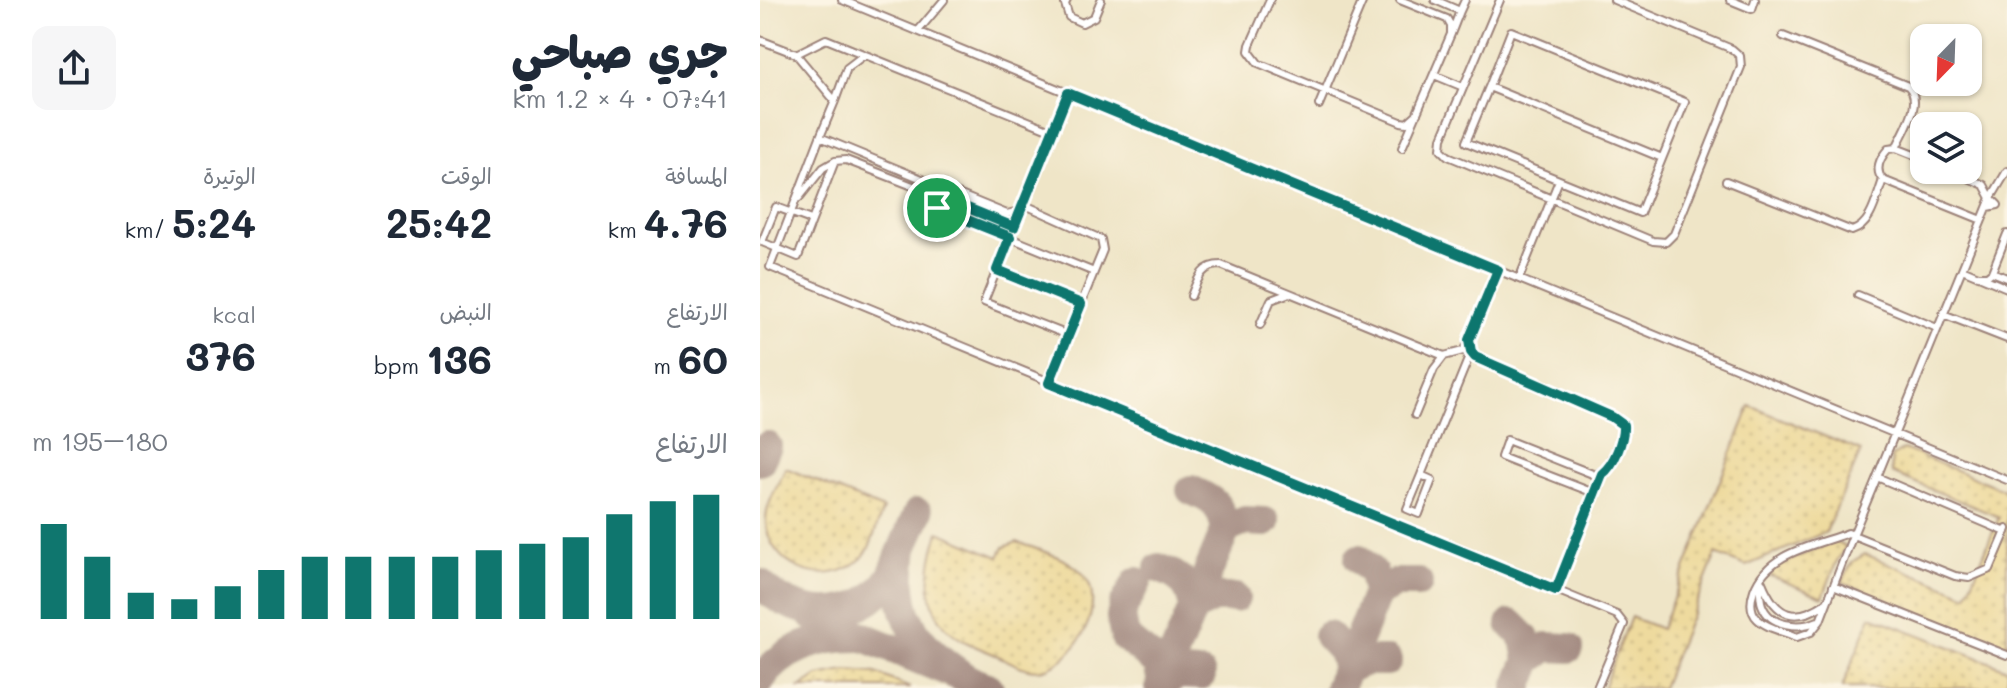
<!DOCTYPE html>
<html lang="ar">
<meta charset="utf-8">
<style>
body{margin:0;font-family:Mali,"Playpen Sans Arabic",sans-serif;background:#f6f6f7;color:#1f2937;direction:rtl;height:100vh;display:flex;flex-direction:column;font-size:30px;white-space:nowrap}
*{box-sizing:border-box;margin:0}
p{font-size:26px;color:#747a83}
.icon{flex:none;width:44px;height:44px;fill:none;stroke:currentColor;stroke-width:2;stroke-linecap:round;stroke-linejoin:round}
.map{position:relative;flex:1;overflow:hidden;direction:ltr}
.drawer{display:flex;flex-direction:column;background:#fff;width:760px}
.drawer>*{flex:none}
.needle{width:52px;rotate:203deg}
.fabs{position:absolute;left:1150px;top:24px;display:grid;gap:16px}
.fabs a{display:grid;place-items:center;width:72px;height:72px;border-radius:16px;background:#fff;box-shadow:0 2px 6px #0004;font-size:40px}
.pin{position:absolute;display:grid;place-items:center;width:68px;height:68px;color:#fff;margin:-34px;border:4px solid #fff;border-radius:50%;box-shadow:0 2px 8px #0007}
.round{display:grid;place-items:center;flex:none;width:84px;height:84px;border-radius:16px;background:#f6f6f7}
.overview{display:flex;align-items:center;justify-content:space-between;height:136px;padding:0 32px}
h1{font-size:44px;font-weight:800;line-height:60px}
.figures{display:grid;grid-template-columns:repeat(3,1fr);gap:12px;height:136px;padding:8px 32px}
.figures div{display:grid;align-content:center}
.figures b{font-size:40px;font-weight:800}
.figures small{font-size:22px;font-weight:400}
.figures p{font-size:22px}
.chart{height:224px;padding:16px 32px}
.chart p{display:flex;justify-content:space-between}
.chart svg{width:100%;height:144px;margin-top:8px;stroke:#0f766e;stroke-width:6}
main{display:flex;flex:1;min-height:0}
.map>svg:first-child{display:block}
.sand{fill:url(#sand-dots);stroke:#9c7c64;stroke-width:2}
.lines{fill:none;stroke-linecap:round;stroke-linejoin:round}
.taxiway{stroke:#9c8279;stroke-width:30}
.lane-casing{stroke:#9c8279;stroke-width:10}
.lane{stroke:#fff;stroke-width:6}
.route-casing{stroke:#fff;stroke-width:16}
.route{stroke:#0f766e;stroke-width:10}
</style>
<main>
<div class="map">
<svg width="1247" height="688" viewBox="0 0 1247 688">
<defs>
<pattern id="sand-dots" width="8" height="8" patternUnits="userSpaceOnUse" patternTransform="scale(2)"><rect width="8" height="8" fill="#eeda9e"/><path d="M2 2h.1M6 6h.1" fill="none" stroke="#cebb88" stroke-width="1.8" stroke-linecap="round"/></pattern>
</defs>
<rect width="100%" height="100%" fill="#fcf5e5"/>
<filter id="ink" filterUnits="userSpaceOnUse"><feTurbulence type="fractalNoise" baseFrequency=".0125" numOctaves="2"/><feDisplacementMap in="SourceGraphic" scale="16" xChannelSelector="R" yChannelSelector="G"/><feConvolveMatrix kernelMatrix="1 2 1 2 8 2 1 2 1" color-interpolation-filters="sRGB"/></filter>
<filter id="wash" filterUnits="userSpaceOnUse"><feTurbulence type="fractalNoise" baseFrequency=".006" numOctaves="4" result="noise"/><feDisplacementMap in="SourceGraphic" scale="32" xChannelSelector="R" yChannelSelector="G"/><feGaussianBlur stdDeviation="1.8" result="paint"/><feColorMatrix in="noise" values="0 0 0 0 0 0 0 0 0 0 0 0 0 0 0 0 0 1.4 0 .05"/><feComposite in="paint" operator="in"/></filter>
<g filter="url(#wash)">
<rect width="100%" height="100%" fill="#efe5c7"/>
<path class="sand" d="M990,406L1101,451L1066,532L986,566L956,554L902,688H843L871,617L901,629Z
M1144,449L1247,491V649L1082,582L1092,562L1105,554L1207,595L1239,517L1132,473L1131,457Z
M26,468L123,509C117,523 112,549 101,559C66,591 7,567 6,520C6,504 19,483 26,468Z
M179,532L239,557L244,547L257,542C278,550 308,557 323,574C348,602 318,660 284,669C268,673 252,662 238,656C227,651 215,647 204,641C160,617 166,572 179,532Z
M1074,541L1086,546L1076,563L1063,597L1008,575L1019,565Z
M1111,616L1247,669V688H1082Z
M85,671L116,673L150,688H40L58,676Z"/>
<g class="lines">
<path class="taxiway" d="M0,461L7,446
M431,490C454,500 460,504 466,529L485,521L505,522
M143,548L158,513
M599,559L613,573L617,593L636,583H658
M399,568C421,576 430,585 434,608L453,598H475
M377,582L364,605L361,617L365,637L398,664L402,682L420,674L441,675
M0,584C37,620 100,625 131,577C136,568 139,557 143,548C133,615 153,643 208,679
M53,616L229,688
M751,624L765,638L769,660L787,647L809,648
M568,636L582,651L587,669L606,661H627
M0,681C23,647 61,637 99,637
M400,688L466,529
M579,688L617,593
M758,688L769,660"/>
</g>
</g>
<g filter="url(#ink)">
<g class="lines">
<defs>
<path id="lane" d="M82,0L1247,480
M307,0L305,4L309,17L322,23L334,17L341,0
M510,0L490,45L489,51L498,63L641,122L647,123L657,114
M640,0L687,19L691,26V34L700,11
M675,0L700,11L705,0
M740,0L682,138L681,149L688,156L893,241L906,242L914,234L981,67L980,56L972,49L854,0
M970,0L992,9L995,0
M158,31L184,0
M1023,36L1148,86C1164,102 1144,130 1136,148L1164,159
M0,40L36,54
M104,55L87,68L75,101L36,54L66,39L293,131
M674,75L703,87
M729,87L706,142L880,213L925,102L751,31L729,87L902,158
M308,93L263,204L259,211L247,214L60,137L10,267L857,615L864,624L837,688
M559,105L603,0
M60,137L75,101
M642,148L691,34
M1136,148L1128,149C1120,158 1114,170 1123,180L1222,220
M1191,170L1224,185L1231,198L1117,477L1246,532
M966,181L1092,231C1112,225 1116,198 1123,180
M39,198L63,168L75,161
M1228,207L1238,205L1231,198L1247,171
M51,220L16,207L2,242L38,257L75,161L86,160L181,197
M254,227L181,197L177,208L334,272L343,250L341,239L263,204C250,237 237,269 224,302L308,335
M1202,269L1247,288
M237,270L321,304L334,272
M1232,272L1247,278
M1218,276H1227L1232,272L1247,234
M759,279L799,180
M1098,295L1177,328
M431,296C438,279 441,265 461,265L684,356L674,369L655,415
M1183,314L1247,339
M500,325L511,300L527,294
M709,340L711,352L715,357L860,421L863,434L848,469L835,475L747,440L741,457L834,493
M684,356L703,351L708,343L738,270
M289,383L321,304
M661,475L647,509L659,514L672,480L661,475L711,352
M1117,477L1093,535L1088,533C1053,546 1008,552 994,590C982,624 1012,627 1037,637L1051,632L1060,621L1093,535L1195,576L1209,578L1230,569L1247,529
M1000,579C1000,587 999,597 1002,605C1010,627 1040,629 1058,621
M1002,582C1016,617 1035,624 1066,603
M1073,586L1247,655
M796,590L841,475"/>
</defs>
<use href="#lane" class="lane-casing"/>
<use href="#lane" class="lane"/>
</g>
</g>
<g class="lines" filter="url(#ink)">
<defs>
<path id="route" d="M308,93L738,270L709,340L711,352L715,357L852,417L863,425C864,440 854,465 842,474L796,590L289,383L321,304L237,270L250,237L177,208L181,197L254,227Z"/>
</defs>
<use href="#route" class="route-casing"/>
<use href="#route" class="route"/>
</g>
</svg>
<div class="fabs">
<a><svg class="needle" viewBox="-14 -14 28 28"><path d="M0-13l5 13h-10z" fill="#e53935"/><path d="M0 13l5-13h-10z" fill="#747a83"/></svg></a>
<a><svg class="icon" aria-label="layers" viewBox="0 0 24 24"><path d="M12 4l9 5-9 5-9-5zM3 14l9 5 9-5"/></svg></a>
</div>
<div class="pin" style="left:177px;top:208px;background:#1e9e55"><svg class="icon" aria-label="arrive" viewBox="0 0 24 24"><path d="M6 21V4h12l-3 4 3 4H6"/></svg></div>
</div>
<section class="drawer">
<div class="overview"><div><h1>جري صباحي</h1><p>07:41 · 4 × 1.2 km</p></div><a class="round"><svg class="icon" aria-label="share" viewBox="0 0 24 24"><path d="M12 15V3M7 8l5-5 5 5M5 13v7h14v-7"/></svg></a></div>
<div class="figures">
<div><p>المسافة</p><b>4.76<small> km</small></b></div>
<div><p>الوقت</p><b>25:42</b></div>
<div><p>الوتيرة</p><b>5:24<small> /km</small></b></div>
</div>
<div class="figures">
<div><p>الارتفاع</p><b>60<small> m</small></b></div>
<div><p>النبض</p><b>136<small> bpm</small></b></div>
<div><p>kcal</p><b>376</b></div>
</div>
<div class="chart"><p><span>الارتفاع</span>180–195 m</p>
<svg viewBox="0 0 160 44" preserveAspectRatio="none"><path d="M5 44V15M15 44V25M25 44V36M35 44V38M45 44V34M55 44V29M65 44V25M75 44V25M85 44V25M95 44V25M105 44V23M115 44V21M125 44V19M135 44V12M145 44V8M155 44V6"/></svg>
</div>
</section>
</main>
